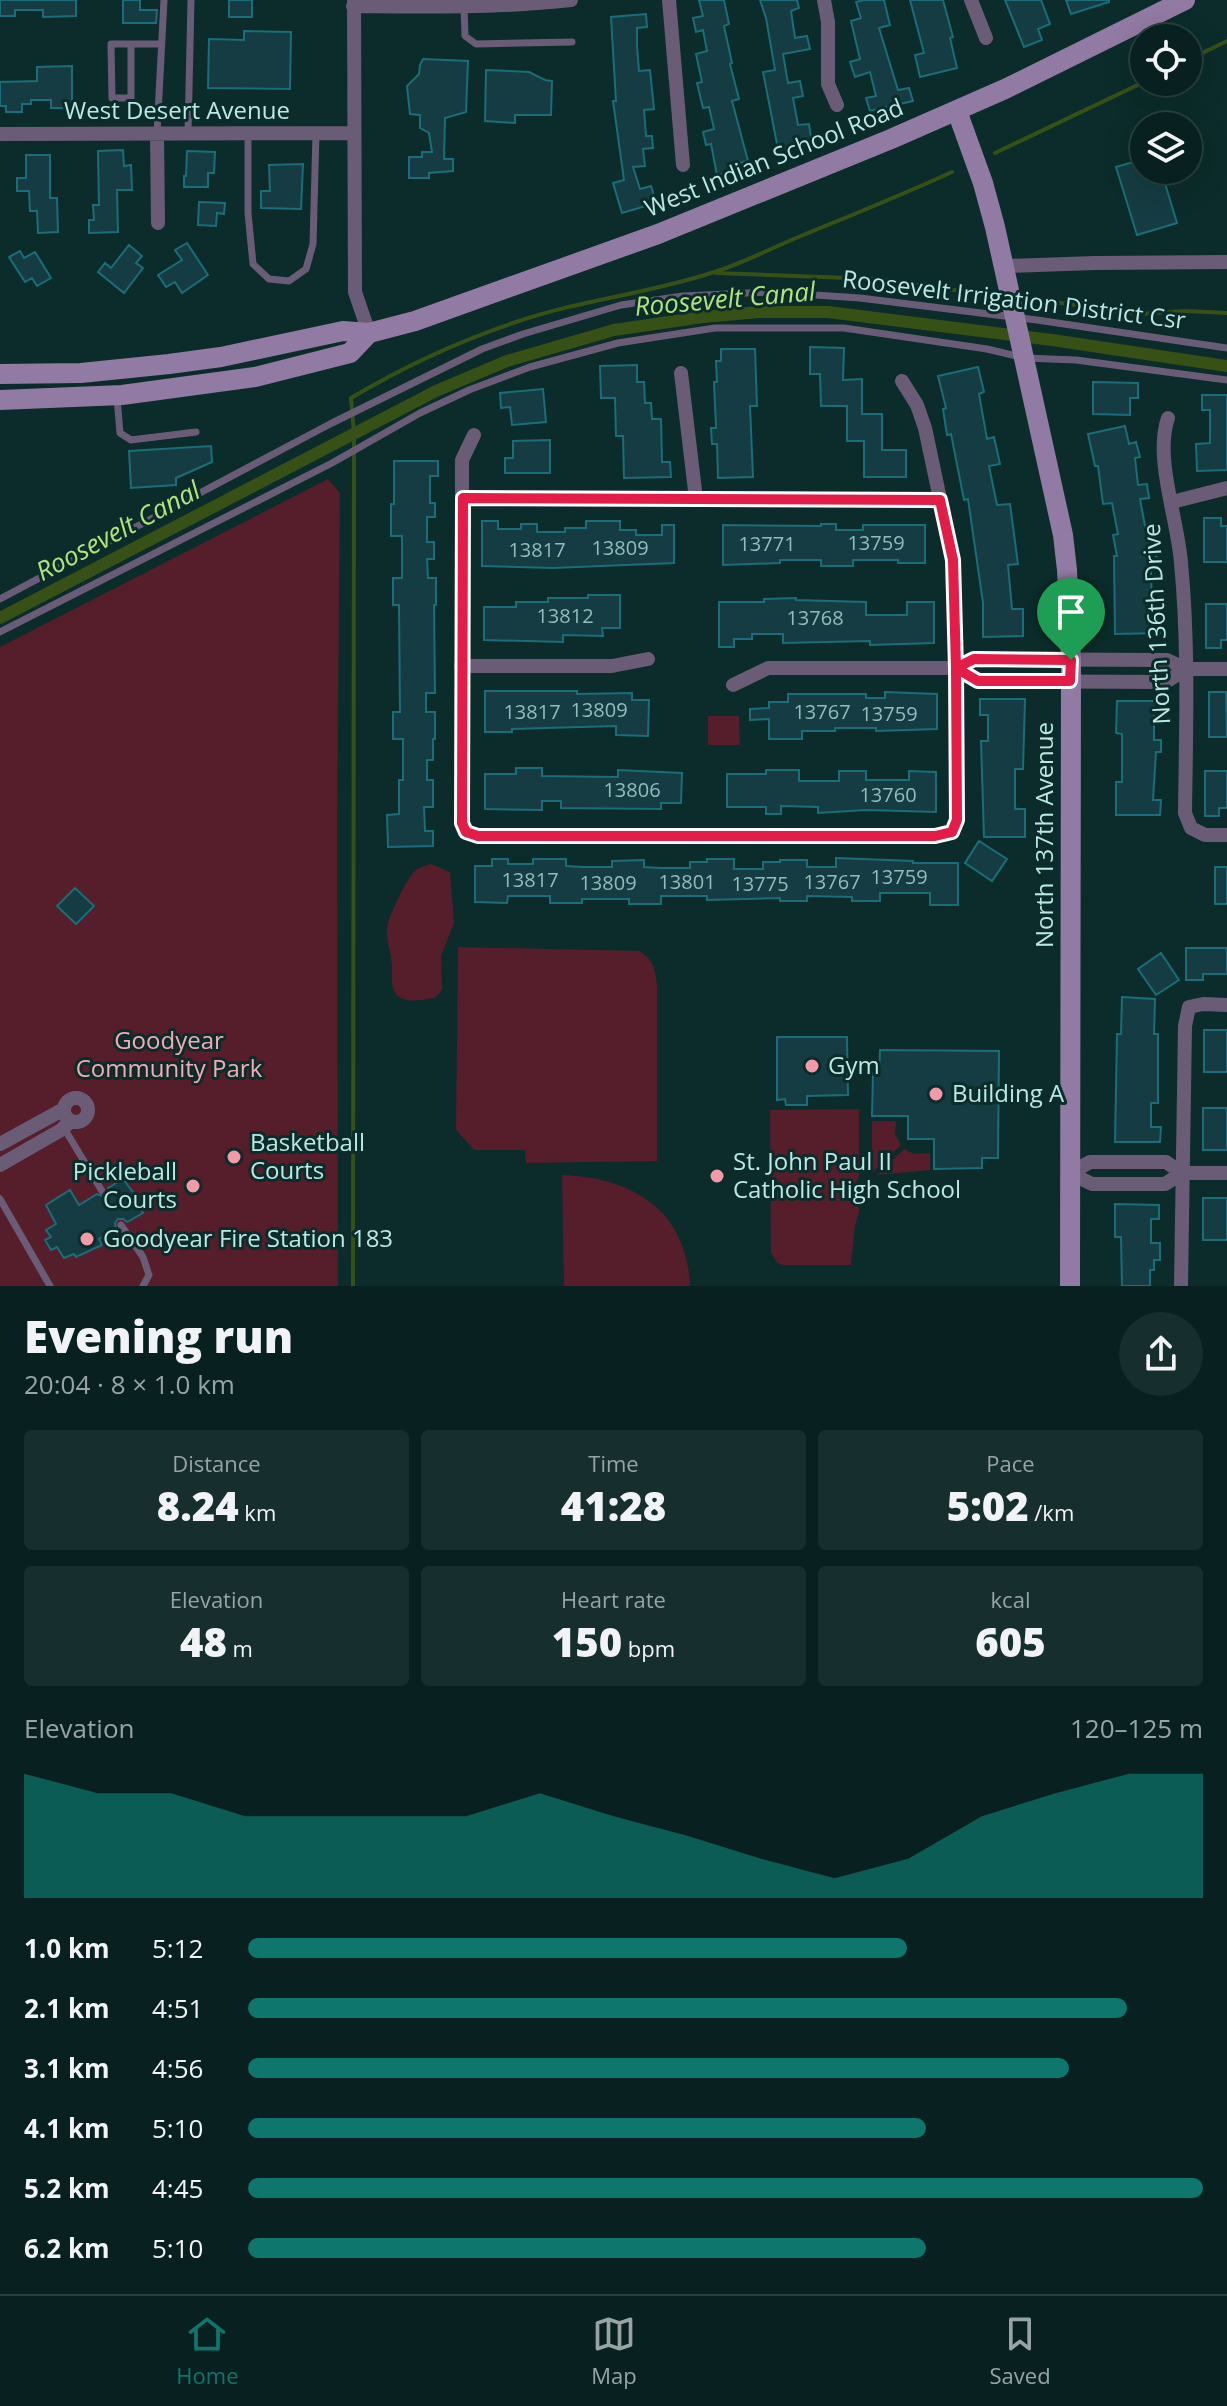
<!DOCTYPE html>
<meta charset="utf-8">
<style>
body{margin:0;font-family:"Open Sans",sans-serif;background:#162e2d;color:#f1f3f6;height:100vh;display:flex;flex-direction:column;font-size:30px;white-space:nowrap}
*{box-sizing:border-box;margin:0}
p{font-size:26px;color:#98a3a5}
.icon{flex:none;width:44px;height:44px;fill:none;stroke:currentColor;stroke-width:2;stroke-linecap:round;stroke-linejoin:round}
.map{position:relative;height:1286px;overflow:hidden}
.side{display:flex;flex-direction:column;background:#082120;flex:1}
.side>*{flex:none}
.controls{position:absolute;left:1130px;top:24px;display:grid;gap:16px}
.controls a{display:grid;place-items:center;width:72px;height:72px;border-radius:50%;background:#082120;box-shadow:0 8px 32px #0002,0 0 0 2px #293e3e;font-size:40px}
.pin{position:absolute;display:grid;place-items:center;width:68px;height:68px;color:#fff;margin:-82px -34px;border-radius:50% 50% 50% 0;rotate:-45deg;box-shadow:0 0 8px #0007}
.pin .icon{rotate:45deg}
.round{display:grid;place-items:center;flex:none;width:84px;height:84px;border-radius:42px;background:#162e2d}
.headline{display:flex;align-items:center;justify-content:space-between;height:136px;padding:0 24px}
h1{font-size:44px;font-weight:800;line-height:60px}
.stats{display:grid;grid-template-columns:repeat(3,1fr);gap:12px;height:136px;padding:8px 24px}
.stats div{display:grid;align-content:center;border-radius:8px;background:#162e2d;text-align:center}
.stats b{font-size:40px;font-weight:800}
.stats small{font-size:22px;font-weight:400}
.stats p{font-size:22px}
.chart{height:224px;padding:16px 24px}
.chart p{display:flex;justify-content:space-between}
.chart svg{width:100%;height:144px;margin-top:8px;fill:#0f766e;opacity:.7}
ul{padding:0 24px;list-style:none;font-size:26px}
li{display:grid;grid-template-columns:128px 96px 1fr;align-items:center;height:60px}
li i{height:20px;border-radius:10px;background:#0f766e}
.menu{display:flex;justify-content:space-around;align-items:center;height:112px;border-top:2px solid #293e3e;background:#082120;font-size:22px;color:#98a3a5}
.menu a{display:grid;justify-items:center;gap:4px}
.menu .on{color:#0f766e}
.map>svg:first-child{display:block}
.green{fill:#561d2a}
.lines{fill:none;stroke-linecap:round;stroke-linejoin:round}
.stream{stroke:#375016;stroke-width:4}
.canal{stroke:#375016;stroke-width:12}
.building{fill:#153c42;stroke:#1b6d79;stroke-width:2}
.lane{stroke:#6a5c76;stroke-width:7}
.street{stroke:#6a5c76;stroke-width:14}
.secondary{stroke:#917aa3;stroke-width:20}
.route-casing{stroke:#fff;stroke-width:16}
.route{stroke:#e11d48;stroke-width:10}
.poi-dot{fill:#f39aa8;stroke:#0b2c2a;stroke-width:3}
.labels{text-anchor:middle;stroke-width:6;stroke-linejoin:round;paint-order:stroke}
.number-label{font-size:20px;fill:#91bdbc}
.street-label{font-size:24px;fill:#bae8e4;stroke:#0b2c2a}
.park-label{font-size:24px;fill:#f3abb5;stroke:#0b2c2a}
.poi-label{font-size:24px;fill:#bae8e4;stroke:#0b2c2a;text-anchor:start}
.water-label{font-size:26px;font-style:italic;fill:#b2e37c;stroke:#0b2c2a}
</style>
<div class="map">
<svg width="1227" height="1286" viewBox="0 0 1227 1286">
<rect width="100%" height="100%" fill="#0b2c2a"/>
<path class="green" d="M328,479L340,493L337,823L338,1286H0V647Z
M708,716H739L740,745H708Z
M431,864L450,872L454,923L441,956L442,990L435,998C424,999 407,1004 398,996C390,989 392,976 392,966C391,953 386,941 387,928C388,917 406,880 414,872C419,867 425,866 431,864Z
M458,947L639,951C654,960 655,969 657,985V1161L526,1163L525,1150H474L456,1130Z
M859,1109V1176L856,1182L859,1190V1213L855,1225L851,1265H783L777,1263L771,1252L770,1110Z
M872,1121H896L895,1134L901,1145L872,1173Z
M904,1149L914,1154L930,1153V1170L877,1175Z
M562,1175C632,1177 687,1210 690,1286H564Z"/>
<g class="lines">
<path class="stream" d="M1188,60L1227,41
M995,153L1144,82
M716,273L876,279L983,294
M1040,300L1138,314L1186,311L1227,313
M353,1286L354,432L351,398C403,367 459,341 516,322C580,300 647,294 711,273C742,264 771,248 801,236C852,215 902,195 952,172"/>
<path class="canal" d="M0,618L436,391L507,361L614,330L703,317L759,312H828L1052,340L1227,366"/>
</g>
<path class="building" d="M0,0H76V16L43,17V10H15V16H0Z
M123,0H140V10H157L156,23H123Z
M229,0H252V17H229Z
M699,0H724L729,24L724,26L732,63L730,64L739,99L732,101L748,161L735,164L737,171L717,175L711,144L706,145L703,132L714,129L709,107L703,108L697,83L702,82L696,54L707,51L703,30L696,32L693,18L703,16Z
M760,0H797L799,8L791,11L795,38L807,36L810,49L783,54L788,83L800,81L803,96L793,98L798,125L809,124L812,144L778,149L763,72L775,70L766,18Z
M864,0H884L890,25L879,28L898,90L909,88L913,101L870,111L866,98L876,96L870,72L855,77L850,62L860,59L851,21L861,18L856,2Z
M910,0H943L953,37L950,38L957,68L920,77L915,55L924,53Z
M1005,0H1041L1050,24L1038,29L1042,40L1024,47Z
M1066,0H1109V2L1071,14Z
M646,14L647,27L637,28V46L639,71L650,70L654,109L644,110L646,136H652L653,148L643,149L645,166L633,167L640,189L651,186L656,203L622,213L613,183L624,180L613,101H616L611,17Z
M244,31L291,32L290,89L208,88L209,39L244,40Z
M423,59L468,61L466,112L445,118L444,159H453V171L429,173V178H409V157H422V152H432L429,133L420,128V115L410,114L407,86L419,74L420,65Z
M72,66V108H51V100H31V104H22V112H6V106H0V82L37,81V67Z
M486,70L529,72L545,80L552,81L551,115H515V123L485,121Z
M123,150L124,166L131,165L132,190H117L118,232L89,233V220H94L93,205H99L98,151Z
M187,151L215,152L214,173H208V187H184V176H186Z
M26,155H50V198H57L58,232L38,233L37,211H30L29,191H17V178H26Z
M1144,159V170H1161L1177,223L1137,235L1116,167Z
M303,164L301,209L261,208V191H270L269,165Z
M199,202L225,203L224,214L217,213L216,226L198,225Z
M187,243L208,275L182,293L175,282L166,287L158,275L182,260L175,250Z
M129,245L142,256L136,263L143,268L124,293L98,272L105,263L111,268Z
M20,251L24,258L35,252L51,278L37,286L32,278L25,282L9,257Z
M810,347L844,348L843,380L862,379V414H882V450H906V477H864V441H847V406H821L820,374H810Z
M721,349H755L757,406H750L753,477L718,478L717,444H712L711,428H716L714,382H717L716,361H721Z
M637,365V382H644L645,403H651L652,419H661L662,462H670L671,477L624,478L623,436H616L615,398H601L600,366Z
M978,367L984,392L979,394L987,439L994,437L1000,464L989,466L997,505L1010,504L1018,564L1008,565L1012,609H1023V636L983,637V603L968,499L964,500L951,434L947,435L943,409L946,408L938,376Z
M1093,382L1138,383V398H1130V415L1093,414Z
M543,389L546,422L512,425L510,407L501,408L500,393Z
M1202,395H1227V470L1197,471L1196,444L1210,443V410H1202Z
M1125,426L1129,444L1136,442L1140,457L1135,458L1138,485L1147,484L1149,498L1140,499L1145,526L1151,525L1156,550L1157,566L1151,567L1152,616H1162V633L1115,634L1114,556H1117L1113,535L1118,534L1112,503L1103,504L1098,466H1095L1088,434Z
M550,440V473H505V458H513V441Z
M211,446L212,462L176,478V485L131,488L129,451Z
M394,461H438V476H430V503H435V517H427V542H434V559H427L428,578H436V605H434L435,693H426V712H435V739H433V760H427V780H433V807H424L425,831H433V846L388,847L387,815L399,814V780H403V739H393V712H400L399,605H393V578H402V536H391V504H394Z
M1204,518H1221V526H1227V562H1204Z
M482,521H498V529H521V524H537V532H565V528H586V521H620V530H636V535H662V525H674V563L553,568L482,566Z
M821,524H836V530H863V525H925V563H898V560H853V566H821V560H780V563L723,565V525L821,526Z
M588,595H620V628H602L603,636L563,635V642L484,640V607H516V602H548V598H588Z
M796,598V600L866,602V615H907V602H934V643L870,645V641L783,643V634H752V639H734V647H719V602H764V599Z
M1206,604H1227V640H1221V648H1206Z
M485,691H577V694L632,693V700H649L648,736L616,735V726L512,729V732H485Z
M885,692L937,694V729L876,731V728H835V731H802V739H769V719L750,720V709L769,708V702H788V694H866V698H885Z
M1209,692H1226L1227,737H1209Z
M980,699H1025L1023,769H1015V809H1025V837H984L981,741H988V715H980Z
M1117,701H1162V716H1154V740H1161V752H1156L1153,800H1161L1160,815H1116V782H1122V734L1116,733Z
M516,768H542V776L618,777V770L682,773L681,803H661V809L561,808V801H542V810L485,809V774H516Z
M766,770H799V781H839V771H866V780H909V771L936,772V812L866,810L818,813V807L781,806V814H766V807H727V774H766Z
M1205,771H1227V808H1219V816H1205Z
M979,841L1007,859L992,881L965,863Z
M836,858L913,861V863H958V905H930V893H880V901H852V897L807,896V901H780V898L707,900V896H661V904H629V899H582V903H550V896H508L507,903L475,902V866H492V859H508V864H533V859H566V866L583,867H612V861L644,860V867L661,868H690V862H707V859H734V869H763V862H780V860H807V867H836Z
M1215,867H1227V904H1215Z
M75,888L94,906L76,924L57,906Z
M1186,948H1227V974H1203V980H1186Z
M1161,953L1179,980L1156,995L1138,969Z
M1122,997L1155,999L1154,1034H1158V1103H1151V1127H1161L1160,1142H1115L1117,1034H1121Z
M1204,1030H1227V1072H1204Z
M777,1037H847L848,1095L807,1096V1105H786L785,1099L777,1100Z
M880,1050L999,1051L998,1158H982V1168L934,1169V1139H908V1116H872L873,1073H879Z
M1203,1108H1227V1150H1203Z
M123,1179L138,1199L136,1201L143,1213L127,1222L123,1219H118L115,1223L116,1229L99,1239L102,1245L76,1257L74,1254L64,1258L57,1247L51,1250L45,1240L51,1237L46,1230L56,1224L46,1205L70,1190L79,1205L97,1194L105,1197L108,1193V1188Z
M1203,1198H1227V1240H1203Z
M1115,1204L1159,1205V1219H1151V1243H1160V1260H1154V1270H1150V1286H1122L1121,1237H1115Z"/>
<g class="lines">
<path class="lane" d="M464,7L465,36L476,44L572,42
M131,44V98H112L111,44H161
M157,133L164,0
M188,133L191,0
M248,134V213L253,264L269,279L289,281L306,269L313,244L316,133
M117,398L120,433L131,440L196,432
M0,599L330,424L482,349L523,334L621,305L683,296L770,292L860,298L1037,320L1227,348
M0,632L332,463L420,413L469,390L530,367L618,343L715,328H844L987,349L1025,358L1076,360L1227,380
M64,1128L102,1191
M0,1199L50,1286
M121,1225L143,1257L149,1275L143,1286"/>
<path class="street" d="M354,0L355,292L369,333
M669,0L683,165
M824,0L828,22V84L837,105
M971,0L986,38
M353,6C426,7 498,8 571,0
M157,133L158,223
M0,134L354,133
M1005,266L1095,263L1227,262
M681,373L696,499
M1168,418C1154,458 1178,520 1181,563C1189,646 1186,729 1185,813L1191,828L1205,835H1227
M474,435L462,460V823L466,832L478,836H935L952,832L957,820L956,648L953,560L925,428L917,405L902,381
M463,498L940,500
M1172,502L1227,488
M461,666H612L648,659
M956,668L978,681L1166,682L1186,669
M733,685L768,668H956L974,659L1167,660L1186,669H1227
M64 1110a12 12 0 1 1 24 0a12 12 0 1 1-24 0Z
M0,1144L64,1109
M0,1165L61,1130L71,1121
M1070,1173L1090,1162H1166L1182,1173H1227
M1070,1173L1092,1184H1165L1182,1173
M1181,1286L1185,1026L1189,1007L1203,1004L1227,1005"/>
<path class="secondary" d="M957,111L983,183L995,227L1063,535L1067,570L1071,660L1070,1286
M0,374L81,373L169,364L221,357L343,331L369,333L415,321L658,234L891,139L1005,89L1185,0
M0,400L122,395L255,377L350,353L369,333"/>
</g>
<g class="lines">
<defs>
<path id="route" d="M1071,660L974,659L956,668L957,820L952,832L935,836H478L466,832L462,823L463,498L940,500L953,560L956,668L978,681H1070L1071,660"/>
</defs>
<use href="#route" class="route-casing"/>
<use href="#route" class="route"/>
</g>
<g class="poi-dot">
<circle cx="812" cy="1066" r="8"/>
<circle cx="936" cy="1094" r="8"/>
<circle cx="234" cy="1157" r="8"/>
<circle cx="717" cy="1176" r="8"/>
<circle cx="193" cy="1186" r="8"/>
<circle cx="87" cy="1239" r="8"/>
</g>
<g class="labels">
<g class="number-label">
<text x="876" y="550">13759</text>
<text x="767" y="551">13771</text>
<text x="620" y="555">13809</text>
<text x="537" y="557">13817</text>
<text x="565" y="623">13812</text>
<text x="815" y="625">13768</text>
<text x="599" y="717">13809</text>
<text x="532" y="719">13817</text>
<text x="822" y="719">13767</text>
<text x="889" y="721">13759</text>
<text x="632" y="797">13806</text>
<text x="888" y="802">13760</text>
<text x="899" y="884">13759</text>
<text x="530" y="887">13817</text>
<text x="687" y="889">13801</text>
<text x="832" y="889">13767</text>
<text x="608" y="890">13809</text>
<text x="760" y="891">13775</text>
</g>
<g class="street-label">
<text x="177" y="119">West Desert Avenue</text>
<text transform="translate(774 158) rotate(-22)" y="8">West Indian School Road</text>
<text transform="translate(1014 300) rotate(7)" y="8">Roosevelt Irrigation District Csr</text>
<text transform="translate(1157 624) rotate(-93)" y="8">North 136th Drive</text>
<text transform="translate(1045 835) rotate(-90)" y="8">North 137th Avenue</text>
</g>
<g class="park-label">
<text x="169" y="1049">Goodyear<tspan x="169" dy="28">Community Park</tspan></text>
</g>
<g class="poi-label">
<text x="828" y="1074">Gym</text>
<text x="952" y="1102">Building A</text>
<text x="250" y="1151">Basketball<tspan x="250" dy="28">Courts</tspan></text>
<text x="733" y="1170">St. John Paul II<tspan x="733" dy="28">Catholic High School</tspan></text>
<text x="177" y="1180" text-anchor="end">Pickleball<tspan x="177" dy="28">Courts</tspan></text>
<text x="103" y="1247">Goodyear Fire Station 183</text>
</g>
<g class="water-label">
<text transform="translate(725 299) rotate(-5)" y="9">Roosevelt Canal</text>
<text transform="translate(118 531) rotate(-28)" y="9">Roosevelt Canal</text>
</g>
</g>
</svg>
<div class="controls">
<a><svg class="icon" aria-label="locate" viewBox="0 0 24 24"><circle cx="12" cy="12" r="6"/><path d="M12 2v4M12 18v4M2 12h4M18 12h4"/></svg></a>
<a><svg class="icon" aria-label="layers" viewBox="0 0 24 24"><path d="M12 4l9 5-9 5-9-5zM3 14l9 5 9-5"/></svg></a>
</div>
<div class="pin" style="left:1071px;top:660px;background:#1e9e55"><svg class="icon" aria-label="arrive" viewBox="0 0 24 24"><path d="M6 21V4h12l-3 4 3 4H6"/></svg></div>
</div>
<section class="side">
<div class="headline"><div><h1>Evening run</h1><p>20:04 · 8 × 1.0 km</p></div><a class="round"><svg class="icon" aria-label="share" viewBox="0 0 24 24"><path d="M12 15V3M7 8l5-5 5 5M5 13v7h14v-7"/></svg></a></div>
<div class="stats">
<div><p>Distance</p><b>8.24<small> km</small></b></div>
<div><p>Time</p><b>41:28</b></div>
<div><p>Pace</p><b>5:02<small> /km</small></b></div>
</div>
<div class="stats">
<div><p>Elevation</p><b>48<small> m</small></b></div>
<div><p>Heart rate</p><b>150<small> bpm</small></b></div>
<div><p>kcal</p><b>605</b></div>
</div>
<div class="chart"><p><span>Elevation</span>120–125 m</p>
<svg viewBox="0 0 160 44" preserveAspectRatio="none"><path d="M0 44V6L10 12L20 12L30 19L40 19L50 19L60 19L70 12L80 19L90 25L100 32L110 38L120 32L130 19L140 12L150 6L160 6V44z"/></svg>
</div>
<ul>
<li><b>1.0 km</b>5:12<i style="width:69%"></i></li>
<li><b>2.1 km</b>4:51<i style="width:92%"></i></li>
<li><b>3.1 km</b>4:56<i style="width:86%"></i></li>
<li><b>4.1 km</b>5:10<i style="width:71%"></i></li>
<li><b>5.2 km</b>4:45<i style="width:100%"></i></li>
<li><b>6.2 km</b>5:10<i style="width:71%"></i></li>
</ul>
</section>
<nav class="menu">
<a class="on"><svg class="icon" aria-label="home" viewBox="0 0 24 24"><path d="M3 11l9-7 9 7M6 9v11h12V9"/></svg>Home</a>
<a><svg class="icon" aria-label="map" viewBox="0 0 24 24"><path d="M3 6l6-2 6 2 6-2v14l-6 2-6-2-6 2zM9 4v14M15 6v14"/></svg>Map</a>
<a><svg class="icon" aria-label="saved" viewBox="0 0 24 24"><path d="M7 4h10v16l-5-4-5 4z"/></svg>Saved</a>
</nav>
